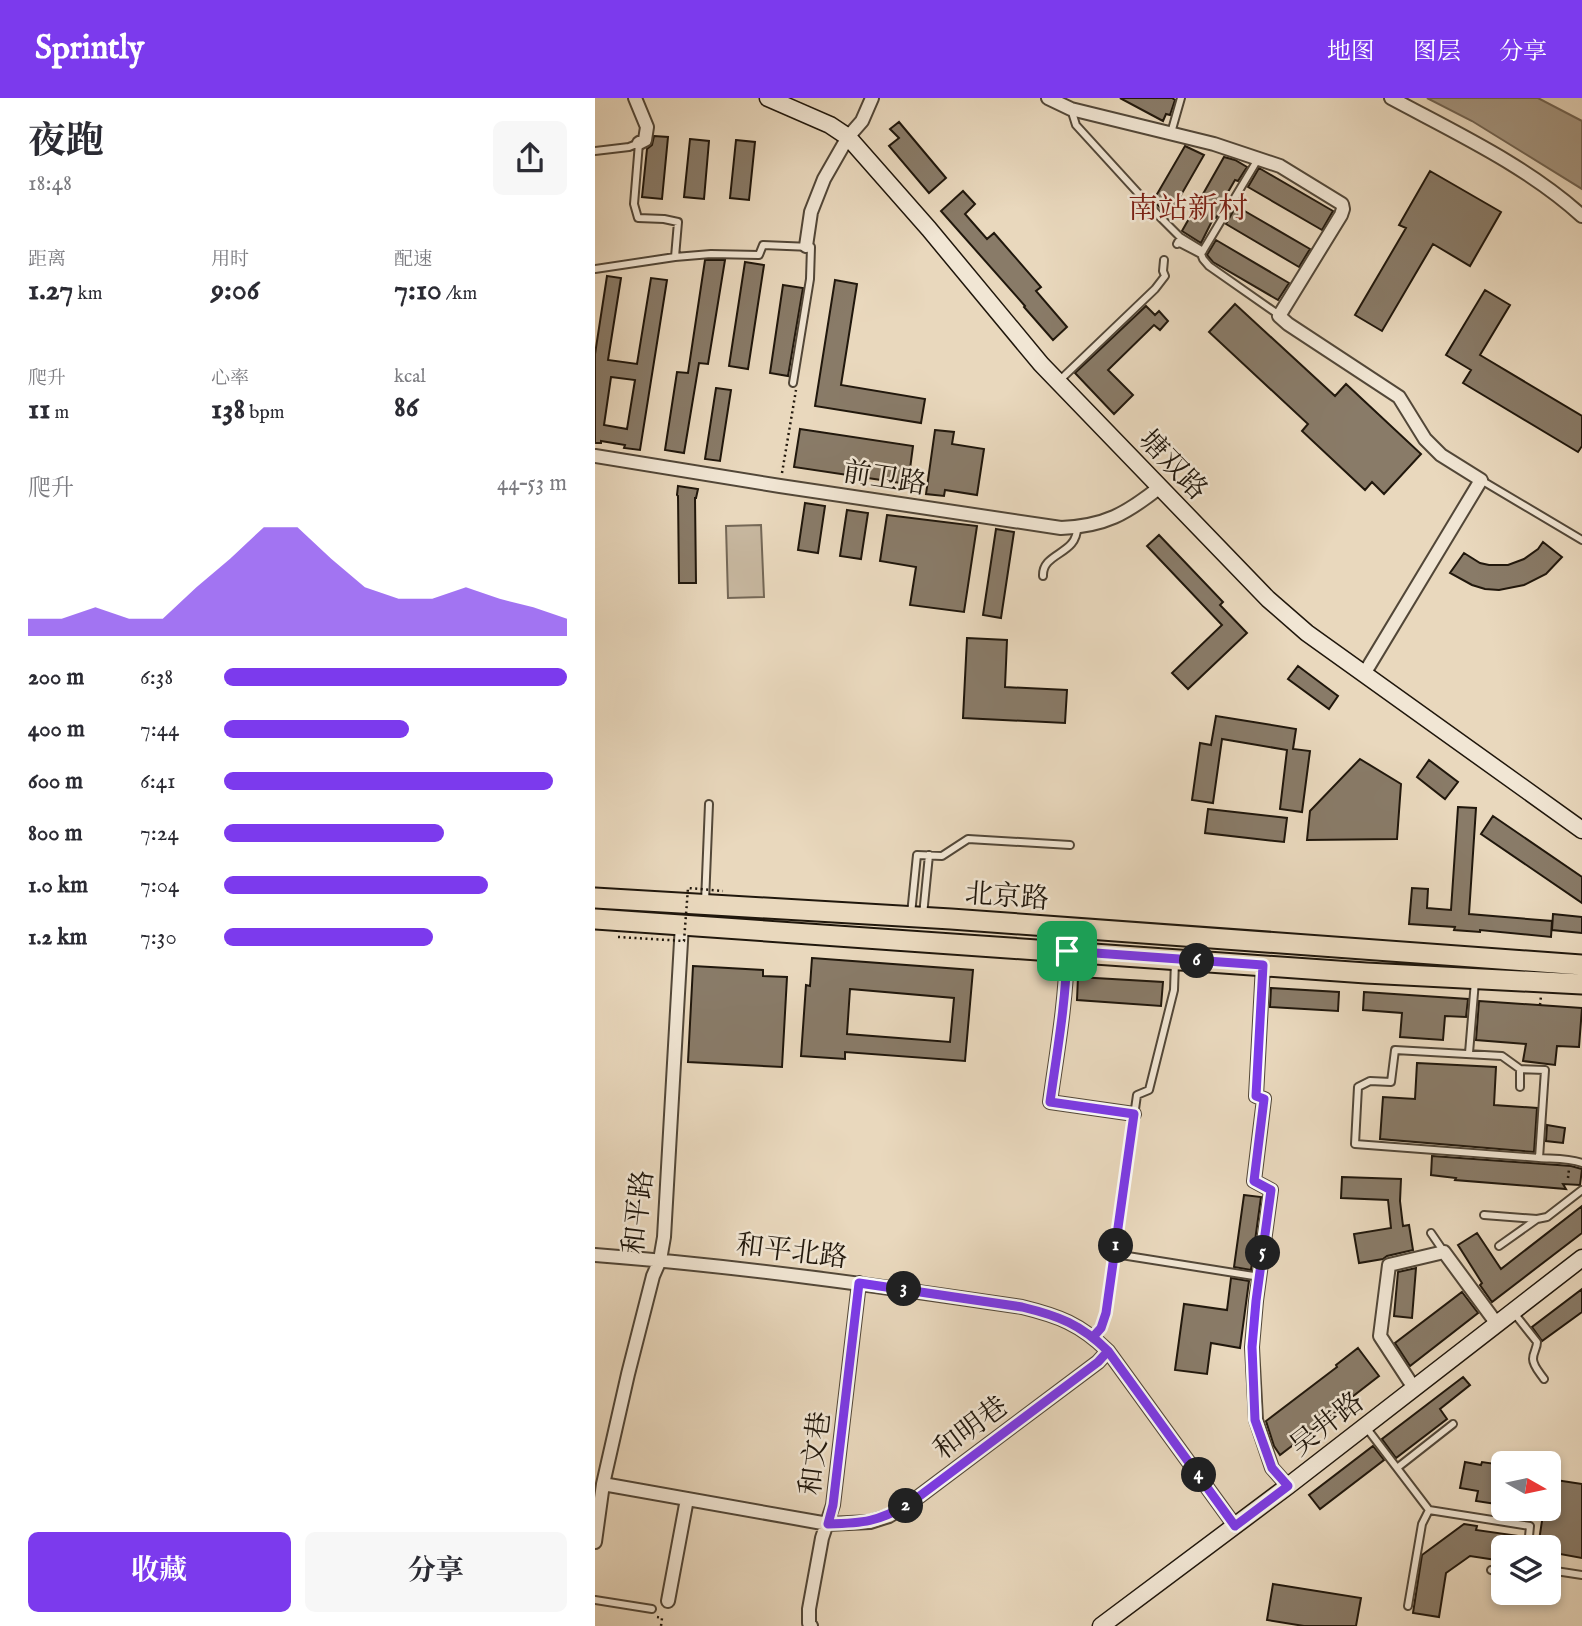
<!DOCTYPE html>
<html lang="zh">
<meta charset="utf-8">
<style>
body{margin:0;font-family:"IM FELL English","Noto Serif SC",serif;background:#f7f7f7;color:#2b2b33;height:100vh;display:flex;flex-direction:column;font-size:26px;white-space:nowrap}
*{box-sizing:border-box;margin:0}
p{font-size:23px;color:#7c7c81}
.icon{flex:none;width:38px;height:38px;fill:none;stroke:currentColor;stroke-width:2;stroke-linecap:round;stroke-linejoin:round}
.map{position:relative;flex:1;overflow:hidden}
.details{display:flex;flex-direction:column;background:#fff;width:595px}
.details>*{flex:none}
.needle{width:46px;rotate:99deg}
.tools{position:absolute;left:896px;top:1353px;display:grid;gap:14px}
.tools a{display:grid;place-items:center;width:70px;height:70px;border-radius:10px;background:#fff;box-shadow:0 4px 10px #0003;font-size:35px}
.pin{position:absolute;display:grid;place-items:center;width:60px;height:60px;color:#fff;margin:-30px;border-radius:14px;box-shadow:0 4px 10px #0006}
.km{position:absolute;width:35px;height:35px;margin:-18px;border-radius:50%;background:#222;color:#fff;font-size:19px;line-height:35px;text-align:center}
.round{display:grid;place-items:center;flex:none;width:74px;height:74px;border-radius:10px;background:#f7f7f7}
.head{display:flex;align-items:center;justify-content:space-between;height:119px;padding:0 28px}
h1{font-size:38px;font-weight:700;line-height:52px}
.metrics{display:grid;grid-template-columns:repeat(3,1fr);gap:10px;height:119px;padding:7px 28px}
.metrics div{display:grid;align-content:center}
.metrics b{font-size:30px;font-weight:700}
.metrics small{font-size:19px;font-weight:400}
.metrics p{font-size:19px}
.chart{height:196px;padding:14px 28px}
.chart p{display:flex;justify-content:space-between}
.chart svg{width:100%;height:126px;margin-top:7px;fill:#7c3aed;opacity:.7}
.action{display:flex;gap:14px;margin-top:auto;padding:14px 28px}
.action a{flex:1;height:80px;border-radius:10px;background:#7c3aed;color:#fff;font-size:28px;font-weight:700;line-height:80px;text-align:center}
.action a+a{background:#f7f7f7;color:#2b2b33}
ul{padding:0 28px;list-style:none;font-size:23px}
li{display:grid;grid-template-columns:112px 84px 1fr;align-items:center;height:52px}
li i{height:18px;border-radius:9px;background:#7c3aed}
header{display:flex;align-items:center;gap:42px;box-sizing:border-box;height:98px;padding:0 35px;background:#7c3aed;color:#fff}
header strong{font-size:33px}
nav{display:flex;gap:38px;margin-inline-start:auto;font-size:24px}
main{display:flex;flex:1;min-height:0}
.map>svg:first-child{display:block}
.green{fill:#c7b79f;stroke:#746756;stroke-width:2}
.water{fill:#a59681;stroke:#706352;stroke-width:2}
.building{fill:#897b68;stroke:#20170c;stroke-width:2;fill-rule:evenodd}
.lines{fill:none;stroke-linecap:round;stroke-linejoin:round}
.lane-casing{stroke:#524738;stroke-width:10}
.street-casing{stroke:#524738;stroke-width:16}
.secondary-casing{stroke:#20170c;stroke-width:19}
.primary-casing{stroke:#20170c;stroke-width:23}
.path{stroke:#20170c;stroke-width:2.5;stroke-dasharray:2 3.5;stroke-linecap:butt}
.lane{stroke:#f1e6d4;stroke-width:6}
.street{stroke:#f1e6d4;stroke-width:12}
.secondary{stroke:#f1e6d4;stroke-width:16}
.primary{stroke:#e9d8bd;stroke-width:19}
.path-bridge{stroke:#20170c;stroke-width:2.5;stroke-dasharray:2 3.5;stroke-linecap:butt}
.route-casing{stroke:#fff;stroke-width:14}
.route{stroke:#7c3aed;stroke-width:9}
.labels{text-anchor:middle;stroke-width:5;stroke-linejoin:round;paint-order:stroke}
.street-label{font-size:28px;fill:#20170c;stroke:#f1e6d4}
.neighbourhood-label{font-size:30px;fill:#7a1f14;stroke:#f1e6d4}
</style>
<header>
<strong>Sprintly</strong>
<nav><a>地图</a><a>图层</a><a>分享</a></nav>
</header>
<main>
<section class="details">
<div class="head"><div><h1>夜跑</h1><p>18:48</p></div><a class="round"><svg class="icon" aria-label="share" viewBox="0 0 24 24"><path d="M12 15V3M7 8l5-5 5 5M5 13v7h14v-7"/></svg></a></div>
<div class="metrics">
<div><p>距离</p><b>1.27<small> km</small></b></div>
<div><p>用时</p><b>9:06</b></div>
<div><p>配速</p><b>7:10<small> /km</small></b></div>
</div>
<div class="metrics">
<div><p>爬升</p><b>11<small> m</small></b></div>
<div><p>心率</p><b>138<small> bpm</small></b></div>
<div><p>kcal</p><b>86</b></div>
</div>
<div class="chart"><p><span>爬升</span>44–53 m</p>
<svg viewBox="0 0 160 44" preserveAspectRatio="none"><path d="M0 44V38L10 38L20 34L30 38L40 38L50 27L60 17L70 6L80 6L90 17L100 27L110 31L120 31L130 27L140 31L150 34L160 38V44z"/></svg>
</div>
<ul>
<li><b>200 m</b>6:38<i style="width:100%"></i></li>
<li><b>400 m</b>7:44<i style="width:54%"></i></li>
<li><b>600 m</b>6:41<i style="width:96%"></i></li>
<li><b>800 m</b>7:24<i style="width:64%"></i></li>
<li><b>1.0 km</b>7:04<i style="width:77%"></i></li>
<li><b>1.2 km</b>7:30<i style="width:61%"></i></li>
</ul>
<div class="action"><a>收藏</a><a>分享</a></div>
</section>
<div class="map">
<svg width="987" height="1528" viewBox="0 0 987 1528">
<rect width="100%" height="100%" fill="#e9d8bd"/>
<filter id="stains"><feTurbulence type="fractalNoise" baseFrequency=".00286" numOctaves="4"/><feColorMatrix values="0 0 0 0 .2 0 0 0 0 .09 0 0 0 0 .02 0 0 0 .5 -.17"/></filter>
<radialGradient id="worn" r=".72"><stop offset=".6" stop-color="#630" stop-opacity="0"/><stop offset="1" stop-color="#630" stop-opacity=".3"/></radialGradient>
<path class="green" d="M166,427L169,499L133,500L131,428Z"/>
<path class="water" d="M832,0H943L987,23V91L877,23Z"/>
<path class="building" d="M525,0H577L580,2L575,17L571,16L568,23Z
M304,24L351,80L334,95L294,48L304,40L295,31Z
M59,38L73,39L67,101L47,99L52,51L57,47Z
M95,41L114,43L109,101L89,99Z
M141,42L160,44L154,102L135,100Z
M590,48L609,57L574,118L558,103Z
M629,59L640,62L652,69L643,83L640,82L629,101L632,102L621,120L619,119L606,145L587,133Z
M664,70L738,113L727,132L653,89Z
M835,73L906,114L875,168L838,146L787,233L760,217L811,130L804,127Z
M368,93L380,106L370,116L392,141L399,135L446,189L441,193L472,229L458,242L429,209L430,208L346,113Z
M641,108L715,151L704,169L631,126Z
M621,142L694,185L683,202L618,164L612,157Z
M110,162H130L113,266L104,265L89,355L70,352L82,274L93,275Z
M150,164L169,167L153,271L134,268Z
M12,178L26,180L13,262L42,266L56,180L72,182L45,352L29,350L30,347L6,343V345H0V256ZM16,279L40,282L32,331L9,327Z
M240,182L262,186L246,287L330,301L326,325L220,308Z
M188,187L208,190L193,278L175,275Z
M890,192L915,207L885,257L987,318V348L983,354L868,285L876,272L851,257Z
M640,206L740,298L751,286L826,356L789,396L777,384L770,392L707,333L713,326L614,234Z
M551,208L560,217L564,213L573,223L565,232L559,227L513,272L538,297L519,316L480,275Z
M121,290L136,292L125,363L110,361Z
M205,331L318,348L313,386L199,369Z
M340,332L359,334L357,346L389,351L382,397L350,392L349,398L331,396Z
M83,388L103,391L101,400H100L101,485H84L83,398L82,397Z
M210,405L230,408L223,455L203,452Z
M252,412L273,415L266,461L245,458Z
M292,417L382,428L369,514L315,507L321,469L285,463Z
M401,431L419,434L406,520L388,517Z
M564,437L628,504L625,507L652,535L593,591L577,575L627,527L552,448Z
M948,444L967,459L951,476L929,487L904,492L890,491L877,487L855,475L869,455L885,465L894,467H913L929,461L943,451Z
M372,540L412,542L410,589L472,592L470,625L368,620Z
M703,568L743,598L734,611L693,581Z
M621,618L701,631L698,651L715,653L707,714L685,711L692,652L627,641L618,705L597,702L605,645L616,647Z
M765,661L806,686L802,741L712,742L715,713Z
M834,662L863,684L850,701L822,679Z
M863,709L881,710L874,816L957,823L956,839L885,832V834L859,832L860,829L814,826L817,790L833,791L832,810L856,812Z
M613,711L692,720L689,744L610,735Z
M898,718L987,779V805L886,736Z
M958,816L987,819V835L957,832Z
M217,860L378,872L370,963L250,954V961L206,958L211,887L215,888ZM255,891L359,900L355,944L252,936Z
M98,868L168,872V878L192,879L187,969L93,964Z
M483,879L568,884L566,908L482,902Z
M676,890L744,894L743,913L675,909Z
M769,894L873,901L871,919L850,918L848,942L805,939L807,915L768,912Z
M884,903L987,910L984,949L962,948L960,967L928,963L931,946L881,942Z
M822,965L901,969L899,1007L942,1010L939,1054L785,1041L788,999L820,1001Z
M952,1027L970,1030L968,1045L951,1043Z
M837,1058L976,1068L987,1071L985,1087L968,1086L971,1091L860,1082L861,1080L836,1077Z
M747,1079L806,1081L805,1103L808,1128L814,1127L818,1152L792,1158L788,1161L764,1165L759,1136L796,1130L793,1102L746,1100Z
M649,1097L666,1099L656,1172L639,1169Z
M987,1108V1135L897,1204L885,1187L887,1185L863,1147L882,1135L906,1171Z
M821,1170L817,1220L799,1218L803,1174Z
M636,1180L654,1183L645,1250L616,1245L612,1276L580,1272L589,1206L632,1212Z
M987,1191V1214L947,1243L937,1229Z
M867,1194L883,1215L815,1268L800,1245Z
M763,1250L784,1278L748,1306L749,1308L685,1357L679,1348L671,1323L742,1269L741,1267Z
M868,1279L875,1287L845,1311L852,1321L801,1360L787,1341Z
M778,1348L789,1362L725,1411L714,1397Z
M870,1364L886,1367L887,1364L908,1367V1407L881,1403L883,1393L865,1390Z
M954,1381L987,1386V1460L954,1454V1449H943L949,1410H954Z
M869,1426L882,1428L881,1432L924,1438L922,1449H908V1463L875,1458L851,1475L844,1519L818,1515L827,1457Z
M678,1486L766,1500L761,1528H709L672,1522Z"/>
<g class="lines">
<defs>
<path id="lane" d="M476,11L481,27L565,119L585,139L608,153
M576,35L586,0
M0,53L34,49L44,45L39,106L43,120L69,121L83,124L80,159L0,171
M663,61L606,156L608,161L614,168L684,217
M582,146L583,144L606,156
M80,159L116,156L164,157L168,147L216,149L215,181L198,285
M465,282L560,191L570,178L568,173L569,162
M886,382L987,442
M448,478C447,454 483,457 482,429
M110,804L114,706
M316,816L322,757L347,758L373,741L475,747
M328,817L334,757
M874,955L880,883
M925,989V971
M944,1060L950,972L925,971L907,958L800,952L796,984L775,983L763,989L760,1046L944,1060C958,1061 974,1060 987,1065
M889,1117L942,1121
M836,1135L849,1154
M904,1148L942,1121L952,1119L987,1092
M520,1156L665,1179
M919,1215L942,1244C942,1251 938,1254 938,1261C938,1268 945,1275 949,1281
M498,1239L506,1230L511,1215L542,997L554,992L579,892L580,863
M770,1328L834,1412L935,1428L933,1449
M802,1370L858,1326
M896,1472L908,1474
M954,1472L987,1477
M0,1502L57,1511
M813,1508L827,1426L834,1412"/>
<path id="street" d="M40,0L52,29L50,42L44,45
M453,0L476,11L619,46L685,68L747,106L748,111L746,117L684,218L693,226L804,299L830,341L846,357L886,382L769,576
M796,0C861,35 932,68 987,118
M211,148L216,114L229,81L253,39L267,23L277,0
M0,358L185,388L466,430C510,428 531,416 565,389
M472,853C471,904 462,954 455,1004L539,1016
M668,867L661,998L669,1001L659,1083L676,1092L661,1203L657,1249L661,1322L677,1370L693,1388
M0,1157C143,1168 285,1188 427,1209C464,1218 485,1226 513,1253L640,1428
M819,1290L785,1238L794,1167L849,1154L902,1226
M8,1386L233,1426L275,1424L294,1418L314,1406L503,1264L513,1253
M0,1444L8,1386L33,1276L58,1178L65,1162L69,1139L87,826
M73,1503L92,1401
M216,1528L214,1525V1511L227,1440L238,1407L264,1185"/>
<path id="secondary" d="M173,0L235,27L253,39L334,131L446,266L673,501L712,535L987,732
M506,1528L693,1388L987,1160"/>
<path id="primary" d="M0,800L356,821L987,867
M0,821L771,875L987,886"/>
</defs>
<use href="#lane" class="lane-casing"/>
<use href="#street" class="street-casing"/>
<use href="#secondary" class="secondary-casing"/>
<use href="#primary" class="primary-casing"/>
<path class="path" d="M187,375L201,292
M945,907L946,898
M973,1080L974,1071
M62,1519L67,1520L66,1528"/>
<use href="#lane" class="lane"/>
<use href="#street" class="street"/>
<use href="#secondary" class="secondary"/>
<use href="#primary" class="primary"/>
<path class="path-bridge" d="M23,839L89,843L93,790L128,793"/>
</g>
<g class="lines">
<defs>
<path id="route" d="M472,853C471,904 462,954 455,1004L539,1016L511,1215L506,1230L498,1239L513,1253L503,1264L314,1406C282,1424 269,1425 233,1426L238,1407L264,1185L427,1209C464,1218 485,1226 513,1253L640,1428L693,1388L677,1370L660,1322L657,1249L661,1203L676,1092L659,1083L669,1001L661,998L668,867L472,853"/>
</defs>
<use href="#route" class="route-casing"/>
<use href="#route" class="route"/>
</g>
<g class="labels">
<g class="street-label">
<text transform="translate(579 366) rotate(46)" y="10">塘双路</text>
<text transform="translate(290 379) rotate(9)" y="10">前卫路</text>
<text transform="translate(412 797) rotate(4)" y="10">北京路</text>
<text transform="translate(42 1114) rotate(-83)" y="10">和平路</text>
<text transform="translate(197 1152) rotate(7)" y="10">和平北路</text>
<text transform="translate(731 1325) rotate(-38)" y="10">吴井路</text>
<text transform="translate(375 1329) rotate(-37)" y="10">和明巷</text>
<text transform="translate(219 1355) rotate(-83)" y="10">和文巷</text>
</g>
<g class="neighbourhood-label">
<text x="593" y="120">南站新村</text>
</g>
</g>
<rect width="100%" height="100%" filter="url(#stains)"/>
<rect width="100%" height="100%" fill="url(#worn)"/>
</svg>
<div class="tools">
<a><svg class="needle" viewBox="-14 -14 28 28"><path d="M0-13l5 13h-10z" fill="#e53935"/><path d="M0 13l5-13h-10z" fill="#7c7c81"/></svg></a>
<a><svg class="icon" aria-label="layers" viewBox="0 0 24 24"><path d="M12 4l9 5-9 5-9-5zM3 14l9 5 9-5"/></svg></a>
</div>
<div class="pin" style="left:472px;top:853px;background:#1e9e55"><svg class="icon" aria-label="arrive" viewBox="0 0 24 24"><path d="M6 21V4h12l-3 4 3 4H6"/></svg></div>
<b class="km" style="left:521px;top:1148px">1</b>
<b class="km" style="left:311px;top:1408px">2</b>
<b class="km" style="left:309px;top:1191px">3</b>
<b class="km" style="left:604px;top:1377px">4</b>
<b class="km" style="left:668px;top:1155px">5</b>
<b class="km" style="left:602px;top:863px">6</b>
</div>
</main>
